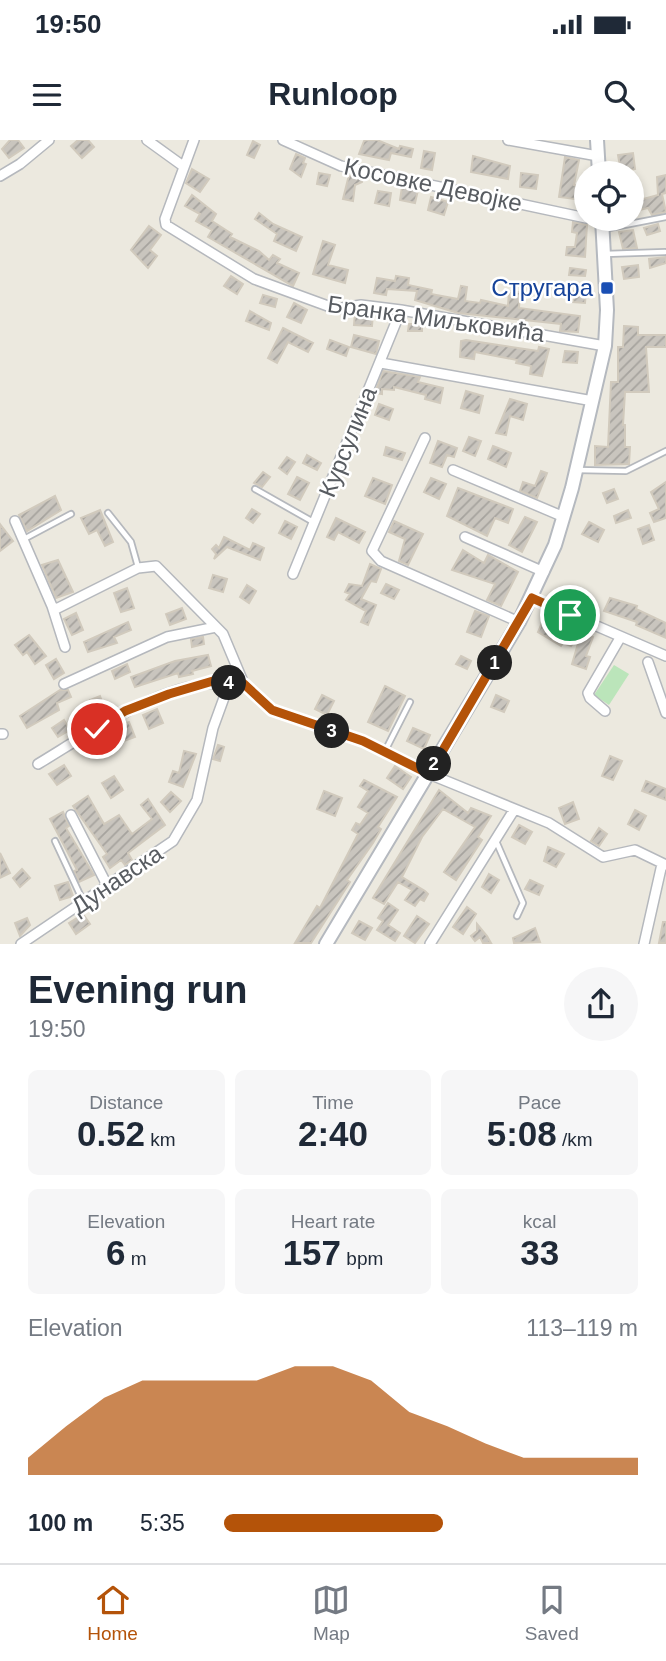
<!DOCTYPE html>
<meta charset="utf-8">
<style>
body{margin:0;font-family:Arial,sans-serif;background:#f6f6f7;color:#1f2937;height:100vh;display:flex;flex-direction:column;font-size:26px;white-space:nowrap}
*{box-sizing:border-box;margin:0}
p{font-size:23px;color:#747a83}
.icon{flex:none;width:38px;height:38px;fill:none;stroke:currentColor;stroke-width:2;stroke-linecap:round;stroke-linejoin:round}
.map{position:relative;height:804px;overflow:hidden}
.drawer{display:flex;flex-direction:column;background:#fff;flex:1}
.drawer>*{flex:none}
.controls{position:absolute;left:574px;top:21px;display:grid;gap:14px}
.controls a{display:grid;place-items:center;width:70px;height:70px;border-radius:50%;background:#fff;box-shadow:0 4px 10px #0003;font-size:35px}
.pin{position:absolute;display:grid;place-items:center;width:60px;height:60px;color:#fff;margin:-30px;border:4px solid #fff;border-radius:50%;box-shadow:0 2px 7px #0007}
.km{position:absolute;width:35px;height:35px;margin:-18px;border-radius:50%;background:#222;color:#fff;font-size:19px;line-height:35px;text-align:center}
.round{display:grid;place-items:center;flex:none;width:74px;height:74px;border-radius:37px;background:#f6f6f7}
.head{display:flex;align-items:center;justify-content:space-between;height:119px;padding:0 28px}
h1{font-size:38px;font-weight:600;line-height:52px}
.figures{display:grid;grid-template-columns:repeat(3,1fr);gap:10px;height:119px;padding:7px 28px}
.figures div{display:grid;align-content:center;border-radius:10px;background:#f6f6f7;text-align:center}
.figures b{font-size:35px;font-weight:600}
.figures small{font-size:19px;font-weight:400}
.figures p{font-size:19px}
.chart{height:196px;padding:14px 28px}
.chart p{display:flex;justify-content:space-between}
.chart svg{width:100%;height:126px;margin-top:7px;fill:#b45309;opacity:.7}
ul{padding:0 28px;list-style:none;font-size:23px}
li{display:grid;grid-template-columns:112px 84px 1fr;align-items:center;height:52px}
li i{height:18px;border-radius:9px;background:#b45309}
.status{display:flex;justify-content:space-between;align-items:center;height:49px;padding:0 35px;background:#fff;direction:ltr}
.status svg{height:19px;fill:currentColor}
header{display:flex;justify-content:space-between;align-items:center;height:91px;padding:0 28px;background:#fff;font-size:32px;font-weight:600}
.dock{display:flex;justify-content:space-around;align-items:center;height:98px;border-top:2px solid #e0e1e3;background:#fff;font-size:19px;color:#747a83}
.dock a{display:grid;justify-items:center;gap:4px}
.dock .on{color:#b45309}
.map>svg:first-child{display:block}
.pitch{fill:#bbe5ba}
.building{fill:url(#building-hatch);stroke:#d1cabd;stroke-width:2}
.lines{fill:none;stroke-linecap:round;stroke-linejoin:round}
.lane-casing{stroke:#b5b8bd;stroke-width:8}
.street-casing{stroke:#b5b8bd;stroke-width:12}
.secondary-casing{stroke:#b5b9bf;stroke-width:16}
.lane{stroke:#fff;stroke-width:4.5}
.street{stroke:#fff;stroke-width:9}
.secondary{stroke:#fff;stroke-width:12}
.route-casing{stroke:#fff;stroke-width:14}
.route{stroke:#b45309;stroke-width:9}
.transit-dot{fill:#1a4fb4;stroke:#fff;stroke-width:2.5}
.labels{text-anchor:middle;stroke-width:5;stroke-linejoin:round;paint-order:stroke}
.street-label{font-size:24px;fill:#585c61;stroke:#fff}
.transit-label{font-size:24px;fill:#164399;stroke:#fff;text-anchor:end}
</style>
<div class="status"><b>19:50</b><svg viewBox="0 0 49 12"><path d="M0 12V9h3v3zM5 12V6h3v6zM10 12V3h3v9zM15 12V0h3v12zM26 1h20v11H26zM47 4h2v5h-2z"/></svg></div>
<header><svg class="icon" aria-label="menu" viewBox="0 0 24 24"><path d="M4 6h16M4 12h16M4 18h16"/></svg>Runloop<svg class="icon" aria-label="search" viewBox="0 0 24 24"><circle cx="10" cy="10" r="6"/><path d="M15 15l6 6"/></svg></header>
<div class="map">
<svg width="666" height="804" viewBox="0 0 666 804">
<defs>
<pattern id="building-hatch" width="6" height="6" patternUnits="userSpaceOnUse" patternTransform="scale(1.75)"><rect width="6" height="6" fill="#c9c5be"/><path d="M-1 1l2-2M0 6l6-6M5 7l2-2" fill="none" stroke="#a6a39e"/></pattern>
</defs>
<rect width="100%" height="100%" fill="#ece9df"/>
<path class="pitch" d="M614,525L629,534L609,565L594,555Z"/>
<path class="building" d="M10,0H18L24,8L9,18L2,9Z
M78,0H88L94,7L82,18L71,6Z
M367,0H377L399,9L400,6L413,9L411,17L391,13L389,20L359,14L364,1Z
M253,1L260,5L254,18L247,15Z
M424,11L435,13L432,30L421,28Z
M633,13L635,29L621,32L618,15Z
M296,14L305,18L303,23L306,24L301,37L290,29Z
M473,16L510,26L508,39L471,32Z
M565,17L579,20L574,45L584,47L582,60L559,57Z
M192,29L209,39L200,52L186,43Z
M319,33L330,35L327,46L317,44Z
M521,33L538,35L536,49L520,47Z
M349,35L363,38L362,42L355,45L353,61L343,59Z
M666,35V53L662,54L666,72L652,75L648,68L639,70L636,61L658,55L657,37Z
M402,47L418,50L415,63L400,60Z
M378,51L391,53L389,66L375,63Z
M192,55L216,74L212,81L232,94L230,97L259,111L269,120L273,115L280,119L277,123L299,133L293,146L208,97L212,90L196,81L200,74L185,66Z
M431,57L448,62L444,75L428,70Z
M259,73L273,84L302,97L296,111L274,101L277,94L255,79Z
M573,82L587,85L585,117L566,115L567,107H575L577,93L572,92Z
M658,84L660,91L647,95L644,88Z
M149,86L161,95L150,110L157,116L148,128L131,110Z
M633,90L637,108L623,109L619,92Z
M323,101L335,105L328,125L348,130L345,143L313,134Z
M666,117V123L650,128L649,119Z
M638,125L639,137L624,139L622,127Z
M570,128L586,130L585,136L569,135Z
M231,136L243,144L237,154L224,146Z
M396,136L409,138L408,145L432,150L431,154L458,159L461,146L467,147L465,161L480,163L481,160L508,166L509,151L520,152L519,168L580,176L578,192L560,191L561,184L458,173L415,160L417,151L387,149L386,155L374,153L377,138L395,141Z
M574,151L586,152L585,163L573,162Z
M263,155L277,159L275,167L260,163Z
M294,163L307,170L301,183L287,177Z
M250,171L271,183L269,190L246,181Z
M355,173L373,174L372,186L354,185Z
M409,184H422V191H408Z
M624,186L638,187V195H666V207H646L649,252H625L623,285H625V307H630L629,324L595,325V306L608,307L611,242H618V207H623Z
M283,188L313,203L308,212L288,202L277,223L268,218Z
M354,195L379,201L376,214L351,207Z
M330,200L349,207L346,216L327,209Z
M466,200L538,211L539,207L549,209L542,236L530,234L531,226L516,223L517,220L475,212L474,219L460,217L461,201Z
M565,211L578,212L577,223L563,222Z
M383,231L420,237L418,242L443,248L440,263L425,259L426,255L394,247V250L382,249V254L375,253Z
M466,251L483,256L479,273L461,268Z
M510,259L527,264L523,280L510,276L506,295L496,293Z
M379,264L393,269L389,280L375,275Z
M469,297L481,301L475,316L463,311Z
M438,301L457,308L454,317L447,315L442,327L430,323Z
M493,306L511,313L506,327L488,319Z
M386,307L405,313L402,320L384,315Z
M307,315L321,323L317,330L303,323Z
M287,317L295,322L287,334L279,328Z
M541,331L547,333L537,358L520,351L523,342L535,346Z
M263,332L270,337L262,347L254,343Z
M297,337L309,343L300,360L288,354Z
M373,338L392,345L385,364L365,356Z
M431,338L446,344L439,359L424,352Z
M666,342V378L654,382L650,373L659,369L651,352Z
M458,348L513,369L508,383L495,378L487,396L447,376Z
M614,349L618,359L607,363L603,353Z
M55,356L61,370L27,391L19,375Z
M252,369L260,374L253,383L246,378Z
M100,370L113,402L105,406L97,390L89,394L81,378Z
M628,370L631,378L616,383L614,376Z
M525,377L537,382L522,412L509,405Z
M336,378L365,392L359,403L338,392L334,400L327,397Z
M285,381L297,387L291,399L279,393Z
M394,381L423,394L408,425L399,421L405,399L389,392Z
M589,382L604,390L598,402L582,394Z
M0,384L13,401L0,411Z
M649,385L654,400L643,404L638,389Z
M224,397L250,410L253,403L264,408L260,420L227,407L214,419L216,414L212,409L216,405L219,408Z
M463,410L484,423L488,415L518,432L501,466L487,460L495,444L452,430Z
M58,420L73,452L56,458L42,425Z
M370,424L381,429L376,442L371,441L361,459L376,465L368,485L361,482L366,471L346,460L350,454L345,452L349,444L362,446Z
M213,435L227,439L223,452L209,448Z
M386,444L399,450L394,459L381,453Z
M247,445L256,451L249,463L240,457Z
M127,448L134,468L121,472L114,453Z
M610,458L637,466L636,469L666,483V498L636,485L637,482L604,471Z
M182,468L186,479L170,485L166,474Z
M475,471L489,476L481,497L467,492Z
M76,473L83,490L72,495L64,479Z
M544,478L557,483L554,491L573,503L571,506L563,503L561,506L538,492Z
M128,482L131,490L114,497L117,503L88,512L84,502Z
M581,493L593,497L586,516L590,517L586,529L572,524Z
M29,495L46,516L35,524L27,512L23,515L15,505Z
M203,497L204,504L192,507L191,499Z
M208,515L211,526L192,531L193,534L179,537L178,533L135,547L131,537L175,521Z
M461,516L471,521L467,529L456,524Z
M56,519L64,533L54,539L46,525Z
M127,524L130,532L115,539L112,531Z
M385,546L405,556L388,591L368,582Z
M60,550H68L71,557L57,563L59,570L27,588L20,576Z
M322,555L334,561L327,575L315,569Z
M496,555L509,561L504,572L491,567Z
M100,556L106,573L95,578L90,560Z
M157,569L163,583L149,589L143,575Z
M64,580L70,590L58,597L52,588Z
M129,582L135,597L124,601L118,586Z
M413,588L430,595L424,609L407,601Z
M98,597L105,610L96,615L88,602Z
M218,605L224,607L220,621L213,619Z
M184,611L196,614L183,647L169,642L173,631L179,633Z
M610,616L622,621L613,640L602,636Z
M64,625L71,636L57,645L49,634Z
M395,626L411,637L403,649L387,638Z
M114,636L123,650L111,658L102,643Z
M364,640L397,657L378,687L381,689L373,703L347,740L350,742L311,803H295L317,766L320,768L358,694L352,690L356,683L360,685L368,673L358,667L368,651L360,646Z
M646,641L666,649V660L642,651Z
M439,650L468,673L471,668L491,676L478,697L482,700L456,740L444,732L475,687L443,669L422,697L402,737L425,751L428,754L424,761L420,759L415,766L405,760L412,750L398,742L384,764L373,758Z
M324,651L342,658L335,676L317,669Z
M171,652L181,661L170,672L161,662Z
M88,656L104,684L119,675L132,694L152,679L141,665L148,659L165,685L128,713L132,720L125,725L121,720L110,728L103,717L107,714L73,666Z
M573,662L579,679L565,684L559,668Z
M635,670L646,676L639,690L628,684Z
M63,672L69,686L66,688L94,735L79,742L74,731L77,730L50,679Z
M519,685L532,692L525,704L512,697Z
M599,688L607,694L599,706L591,701Z
M548,707L564,714L556,727L544,721Z
M0,713L10,733L0,738Z
M22,729L30,738L20,747L13,738Z
M489,734L499,740L491,753L482,747Z
M530,740L543,746L539,755L525,749Z
M68,742L73,756L60,760L55,746Z
M388,763L398,770L388,785L400,793L395,801L377,790L383,781L378,778Z
M467,767L476,774L463,794L453,787Z
M83,774L90,784L76,794L69,783Z
M417,776L429,784L415,803L404,796Z
M27,778L30,785L20,796L15,783Z
M359,781L372,788L365,800L352,793Z
M663,782H666V803H659Z
M477,784L487,796L491,803H483L480,797L475,801L471,796L477,791Z
M535,788L540,802L514,803L513,798Z"/>
<g class="lines">
<defs>
<path id="lane" d="M604,89L666,77
M605,114L665,112
M577,330L626,331L666,311
M255,349L315,383
M108,373L131,402L138,427
M24,399L71,374
M385,611L410,562
M55,701L83,761
M496,701L523,763L517,776"/>
<path id="street" d="M147,0L183,26
M194,0L165,79L166,85L254,139L336,169L361,165L401,170L605,206
M283,0L341,26L586,78
M508,0L598,16
M0,36L20,24L49,0
M381,223L593,261
M425,298L372,411L381,421L519,482
M453,330L564,377
M15,381L52,466L56,469L138,428L156,426L223,494L244,544L272,570L363,601L434,636L549,683L603,717L635,710L666,725
M465,397L544,432
M293,434L401,170
M532,458L666,516
M52,466L65,507
M648,522L666,573
M64,544L167,497L216,487
M605,571L590,558L588,553L620,498
M0,594H3
M38,624C90,593 176,531 239,545
M71,675L108,747
M21,804L173,701L197,660L213,588L225,555L238,545
M430,804L514,670
M644,804L662,724"/>
<path id="secondary" d="M597,0L599,33
M326,804L519,482L555,405L572,348L605,206L607,170L602,79"/>
</defs>
<use href="#lane" class="lane-casing"/>
<use href="#street" class="street-casing"/>
<use href="#secondary" class="secondary-casing"/>
<use href="#lane" class="lane"/>
<use href="#street" class="street"/>
<use href="#secondary" class="secondary"/>
</g>
<g class="lines">
<defs>
<path id="route" d="M97,589L125,571L169,554L213,541L244,544L272,570L363,601L429,634L532,458L570,475"/>
</defs>
<use href="#route" class="route-casing"/>
<use href="#route" class="route"/>
</g>
<rect class="transit-dot" x="600" y="141" width="14" height="14" rx="3.5"/>
<g class="labels">
<g class="street-label">
<text transform="translate(433 45) rotate(12)" y="8">Косовке Девојке</text>
<text transform="translate(436 179) rotate(8)" y="8">Бранка Миљковића</text>
<text transform="translate(348 302) rotate(-68)" y="8">Курсулина</text>
<text transform="translate(117 740) rotate(-34)" y="8">Дунавска</text>
</g>
<g class="transit-label">
<text x="593" y="156">Стругара</text>
</g>
</g>
</svg>
<div class="controls">
<a><svg class="icon" aria-label="locate" viewBox="0 0 24 24"><circle cx="12" cy="12" r="6"/><path d="M12 2v4M12 18v4M2 12h4M18 12h4"/></svg></a>
</div>
<div class="pin" style="left:570px;top:475px;background:#1e9e55"><svg class="icon" aria-label="arrive" viewBox="0 0 24 24"><path d="M6 21V4h12l-3 4 3 4H6"/></svg></div>
<div class="pin" style="left:97px;top:589px;background:#d93025"><svg class="icon" aria-label="check" viewBox="0 0 24 24"><path d="M5 12l5 5 9-10"/></svg></div>
<b class="km" style="left:495px;top:523px">1</b>
<b class="km" style="left:434px;top:624px">2</b>
<b class="km" style="left:332px;top:591px">3</b>
<b class="km" style="left:229px;top:543px">4</b>
</div>
<section class="drawer">
<div class="head"><div><h1>Evening run</h1><p>19:50</p></div><a class="round"><svg class="icon" aria-label="share" viewBox="0 0 24 24"><path d="M12 15V3M7 8l5-5 5 5M5 13v7h14v-7"/></svg></a></div>
<div class="figures">
<div><p>Distance</p><b>0.52<small> km</small></b></div>
<div><p>Time</p><b>2:40</b></div>
<div><p>Pace</p><b>5:08<small> /km</small></b></div>
</div>
<div class="figures">
<div><p>Elevation</p><b>6<small> m</small></b></div>
<div><p>Heart rate</p><b>157<small> bpm</small></b></div>
<div><p>kcal</p><b>33</b></div>
</div>
<div class="chart"><p><span>Elevation</span>113–119 m</p>
<svg viewBox="0 0 160 44" preserveAspectRatio="none"><path d="M0 44V38L10 27L20 17L30 11L40 11L50 11L60 11L70 6L80 6L90 11L100 22L110 27L120 33L130 38L140 38L150 38L160 38V44z"/></svg>
</div>
<ul>
<li><b>100 m</b>5:35<i style="width:53%"></i></li>
</ul>
</section>
<nav class="dock">
<a class="on"><svg class="icon" aria-label="home" viewBox="0 0 24 24"><path d="M3 11l9-7 9 7M6 9v11h12V9"/></svg>Home</a>
<a><svg class="icon" aria-label="map" viewBox="0 0 24 24"><path d="M3 6l6-2 6 2 6-2v14l-6 2-6-2-6 2zM9 4v14M15 6v14"/></svg>Map</a>
<a><svg class="icon" aria-label="saved" viewBox="0 0 24 24"><path d="M7 4h10v16l-5-4-5 4z"/></svg>Saved</a>
</nav>
